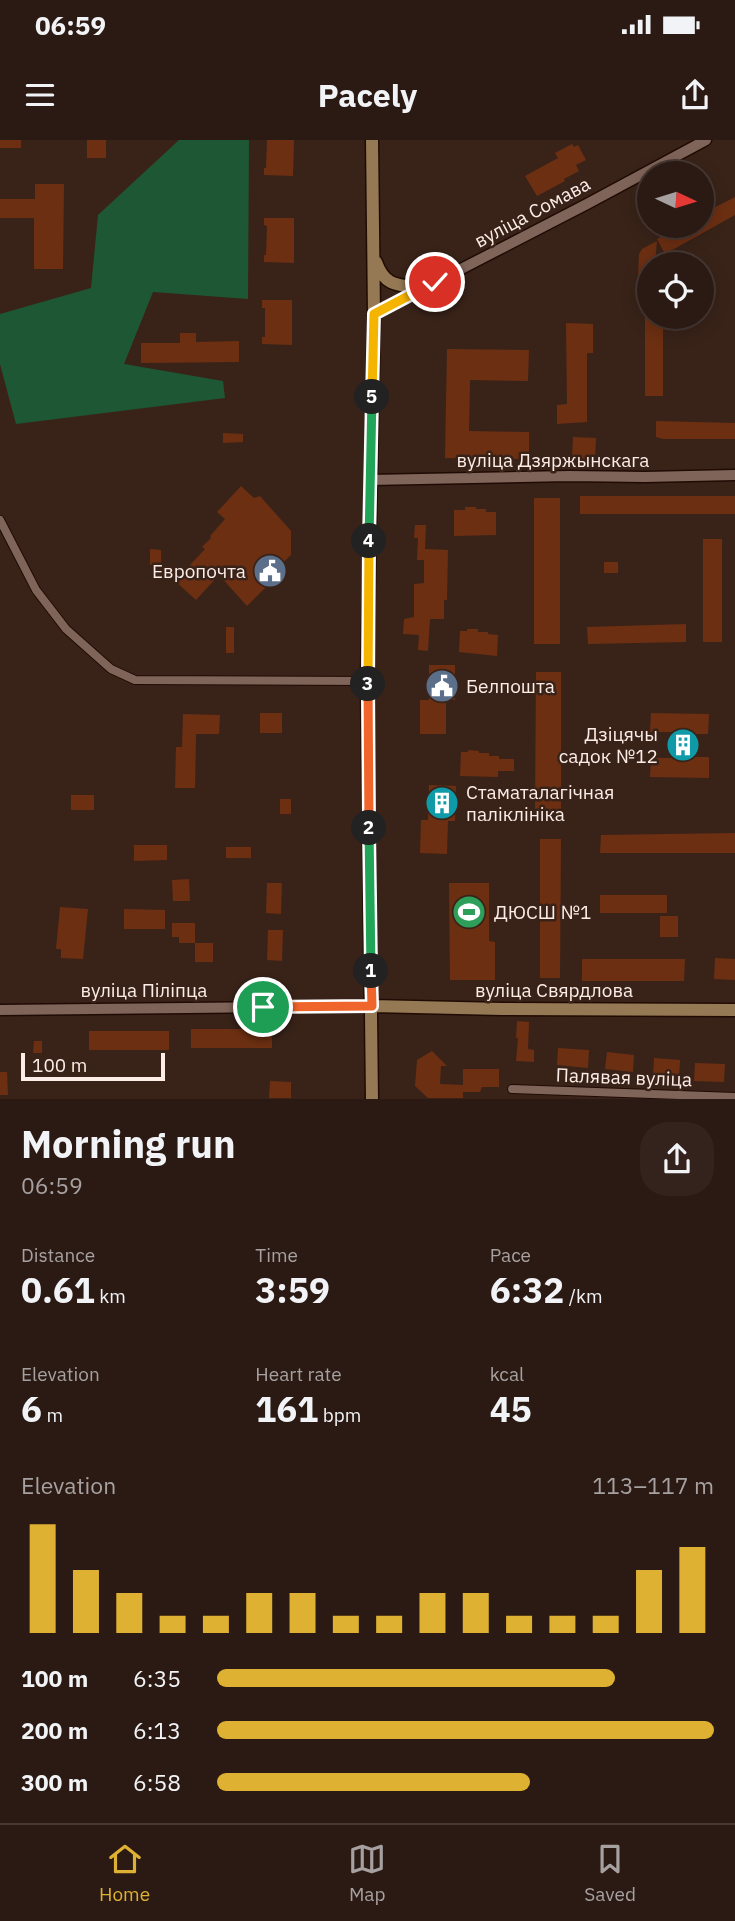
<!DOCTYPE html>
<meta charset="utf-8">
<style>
body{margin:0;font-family:"IBM Plex Sans",sans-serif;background:#33231c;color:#f1f3f6;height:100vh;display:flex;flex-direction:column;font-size:26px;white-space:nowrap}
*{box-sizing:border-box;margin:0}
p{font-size:23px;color:#a6a1a0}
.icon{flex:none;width:38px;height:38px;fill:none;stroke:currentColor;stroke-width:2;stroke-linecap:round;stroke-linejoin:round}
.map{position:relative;height:959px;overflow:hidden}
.drawer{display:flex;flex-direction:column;background:#2b1a13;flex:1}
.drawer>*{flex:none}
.needle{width:46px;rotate:94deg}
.buttons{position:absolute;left:637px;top:21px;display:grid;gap:14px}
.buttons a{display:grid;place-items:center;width:77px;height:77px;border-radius:50%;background:#2b1a13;box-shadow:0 4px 18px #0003,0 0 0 2px #473833;font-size:35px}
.scale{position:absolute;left:21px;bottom:18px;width:144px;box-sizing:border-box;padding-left:7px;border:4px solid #fdede7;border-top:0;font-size:19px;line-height:24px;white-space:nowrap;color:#fdede7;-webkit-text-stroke:5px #392319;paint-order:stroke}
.pin{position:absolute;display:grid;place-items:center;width:60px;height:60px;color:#fff;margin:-30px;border:4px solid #fff;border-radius:50%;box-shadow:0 2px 7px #0007}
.km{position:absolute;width:35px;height:35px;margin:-18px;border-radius:50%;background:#222;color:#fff;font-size:19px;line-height:35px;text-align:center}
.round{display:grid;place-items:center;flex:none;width:74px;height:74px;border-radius:28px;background:#33231c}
.head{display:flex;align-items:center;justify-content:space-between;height:119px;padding:0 21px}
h1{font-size:38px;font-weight:700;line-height:52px}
.metrics{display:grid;grid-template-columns:repeat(3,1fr);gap:10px;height:119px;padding:7px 21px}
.metrics div{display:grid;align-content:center}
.metrics b{font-size:35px;font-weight:700}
.metrics small{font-size:19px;font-weight:400}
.metrics p{font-size:19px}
.chart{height:196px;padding:14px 21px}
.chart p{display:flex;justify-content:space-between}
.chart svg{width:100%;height:126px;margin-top:7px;stroke:#deb133;stroke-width:6}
ul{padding:0 21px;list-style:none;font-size:23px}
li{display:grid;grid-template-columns:112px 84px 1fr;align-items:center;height:52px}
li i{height:18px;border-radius:9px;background:#deb133}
.status{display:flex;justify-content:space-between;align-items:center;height:49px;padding:0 35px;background:#2b1a13;direction:ltr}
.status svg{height:19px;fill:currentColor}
header{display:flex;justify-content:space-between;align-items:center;height:91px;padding:0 21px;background:#2b1a13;font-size:32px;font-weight:700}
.tabs{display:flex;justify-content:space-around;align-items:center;height:98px;border-top:2px solid #473833;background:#2b1a13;font-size:19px;color:#a6a1a0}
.tabs a{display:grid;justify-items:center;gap:4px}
.tabs .current{color:#deb133}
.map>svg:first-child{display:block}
.green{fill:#1e5733}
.building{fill:#6c2f12}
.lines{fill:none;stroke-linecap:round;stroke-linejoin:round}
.minor-casing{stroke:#200b04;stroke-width:10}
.tertiary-casing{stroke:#200b04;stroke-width:13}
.secondary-casing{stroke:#200b04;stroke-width:15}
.minor{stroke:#7f6459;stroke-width:8}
.tertiary{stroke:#7f6459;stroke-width:10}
.secondary{stroke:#947954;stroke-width:12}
.split-1-casing{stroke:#fff;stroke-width:14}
.split-2-casing{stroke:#fff;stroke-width:14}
.split-3-casing{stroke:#fff;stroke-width:14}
.split-4-casing{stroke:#fff;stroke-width:14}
.split-5-casing{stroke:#fff;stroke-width:14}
.split-6-casing{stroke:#fff;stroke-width:14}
.split-1{stroke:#f0652b;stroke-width:9}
.split-2{stroke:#22a559;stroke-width:9}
.split-3{stroke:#f0652b;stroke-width:9}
.split-4{stroke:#f5b400;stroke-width:9}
.split-5{stroke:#22a559;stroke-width:9}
.split-6{stroke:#f5b400;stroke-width:9}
.labels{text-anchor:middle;stroke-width:5;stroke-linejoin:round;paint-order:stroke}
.street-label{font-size:19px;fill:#fdede7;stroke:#392319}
.poi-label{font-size:19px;fill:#fdede7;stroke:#392319;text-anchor:start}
</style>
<div class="status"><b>06:59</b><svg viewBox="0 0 49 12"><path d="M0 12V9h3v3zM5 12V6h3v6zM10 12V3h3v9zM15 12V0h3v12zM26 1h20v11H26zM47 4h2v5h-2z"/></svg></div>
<header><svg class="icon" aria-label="menu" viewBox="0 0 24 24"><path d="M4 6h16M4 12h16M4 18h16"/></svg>Pacely<svg class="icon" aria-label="share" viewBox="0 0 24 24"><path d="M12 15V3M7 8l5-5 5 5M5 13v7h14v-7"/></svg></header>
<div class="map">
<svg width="735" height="959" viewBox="0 0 735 959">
<rect width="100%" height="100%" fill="#392319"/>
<path class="green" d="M179,0H249L248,159L153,152L124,224L223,241L225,258L16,284L0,224V174L91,148L98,75Z"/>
<path class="building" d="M0,0H21V8H0Z
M87,0H106V18H87Z
M267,0H294L293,36L264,35V28H266Z
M572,4L574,7L578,5L586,20L576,25L579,31L564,39L565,41L537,56L525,36L558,18L555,13Z
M35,44H64L63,129H34V78H0V59H35Z
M735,57V75L665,114L657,99L681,86H702V76L707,73L706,72Z
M264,78H294V123L264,122V115H266L267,86L264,85Z
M657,101L655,124H649V138H638L639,114L642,109Z
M262,160H292V205L262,204V197H265V168H262Z
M645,177H663V256H645Z
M566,183L593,184V213H587V282L557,284V265L567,264Z
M180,193H196V202L239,201V222L141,223V203H180Z
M447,209L529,210L528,241L470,240L469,291L529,292V319L445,318Z
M656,281L735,283V299H663L656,297Z
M223,293L243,294V302L223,303Z
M573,297L596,298L595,319L572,318Z
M241,346L254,358L260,356L291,391V415L271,434L274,439L247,466L219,435L196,460L175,441L205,409L202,407L211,398L210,396L225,379L217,372Z
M580,356H735V374H580Z
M534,358H560V504H534Z
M465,367H476V369H486V372H496V395L454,396V370H465Z
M415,385H426L425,409L448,410L447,460H444V479H430L428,511L418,510L419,495L403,494L404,479L414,477V444L424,443V420H417L418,398H414Z
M703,399H722V502H703Z
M150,409L161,410V425H150Z
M604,422H618V433H604Z
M686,484V502L588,504L587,487Z
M226,487H234V513H226Z
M467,489H478V492H488V494L498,495L497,516L459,512L460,491H467Z
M429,525H455V560H446V594H420V560H429Z
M536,532H561V671H535Z
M260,573H282V593H260Z
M651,573L709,574L708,594H689V617H709V638L650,637L651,618H678V592H650Z
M183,574L220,575L219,594H196L195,648H175L176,607H182Z
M468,610L479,611V613H489V616H499V619H514V631H498V637L460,636L461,612H468Z
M429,645L456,646L455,681H448L447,714L420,713L421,680H428Z
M71,655H94V670H71Z
M280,659H291V674H280Z
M735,693V713H600L601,695Z
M540,699H561L560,838H540Z
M134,705H167V720L134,721Z
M226,707H251V718H226Z
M189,739L190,761H173L172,740Z
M267,743H282L281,774L266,773Z
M449,743H489V801L495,802V840H450Z
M600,755H667V773H600Z
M60,767L88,769L83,819L61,818V809H56Z
M124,769L165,770V789H124Z
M660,776H678V797H660Z
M172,783H195V803H179V797H172Z
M268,790H283L282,821L267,820Z
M195,803H213V822H195Z
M715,818L735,819V840L714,839Z
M582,819H685L684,841H582Z
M517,881L529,882L528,909L534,910V922L516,921L518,898H516Z
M191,889H272V908H191Z
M89,891H169V910H89Z
M34,901H42V913H33Z
M558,908L589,910L588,928L557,925Z
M432,911L447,926H441L440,944L463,945V929H499V947H482L480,952H463V958H428L415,946L417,920Z
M607,912L634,915L633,932L605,929Z
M654,918L680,920L679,938L653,936Z
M695,923L725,924L724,942L694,941Z
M0,932H7L8,955H0Z
M270,941L291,942V958H269Z"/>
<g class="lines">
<defs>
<path id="minor" d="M0,380L36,450L66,489L111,529L135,540L367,541
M512,949L735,957"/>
<path id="tertiary" d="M374,174L587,64L706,0
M370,340L569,336L645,337L735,335
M0,870L372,866"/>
<path id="secondary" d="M376,122C385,147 398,145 422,148
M372,866L502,869L735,870
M372,959L367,541L374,174L372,0"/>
</defs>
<use href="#minor" class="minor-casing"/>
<use href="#tertiary" class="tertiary-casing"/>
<use href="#secondary" class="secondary-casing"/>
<use href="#minor" class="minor"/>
<use href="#tertiary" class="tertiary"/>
<use href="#secondary" class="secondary"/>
</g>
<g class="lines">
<defs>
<path id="split-1" d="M263,867L372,866L371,831"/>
<path id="split-2" d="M369,688L371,831"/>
<path id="split-3" d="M368,544L369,688"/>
<path id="split-4" d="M368,544L369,401"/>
<path id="split-5" d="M369,401L372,257"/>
<path id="split-6" d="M372,257L374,174L435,142"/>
</defs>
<use href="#split-1" class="split-1-casing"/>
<use href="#split-2" class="split-2-casing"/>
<use href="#split-3" class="split-3-casing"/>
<use href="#split-4" class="split-4-casing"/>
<use href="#split-5" class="split-5-casing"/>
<use href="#split-6" class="split-6-casing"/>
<use href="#split-1" class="split-1"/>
<use href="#split-2" class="split-2"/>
<use href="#split-3" class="split-3"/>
<use href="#split-4" class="split-4"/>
<use href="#split-5" class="split-5"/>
<use href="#split-6" class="split-6"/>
</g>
<defs>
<symbol id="civic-disc" viewBox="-11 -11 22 22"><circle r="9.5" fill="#5c6f8a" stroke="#392319"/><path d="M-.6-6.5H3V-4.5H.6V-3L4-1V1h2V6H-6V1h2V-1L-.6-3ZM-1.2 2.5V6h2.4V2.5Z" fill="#fff"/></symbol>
<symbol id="building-disc" viewBox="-11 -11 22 22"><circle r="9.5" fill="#0f9aa8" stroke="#392319"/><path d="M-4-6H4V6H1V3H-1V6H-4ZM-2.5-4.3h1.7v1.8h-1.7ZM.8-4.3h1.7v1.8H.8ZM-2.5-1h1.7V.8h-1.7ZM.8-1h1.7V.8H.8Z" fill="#fff"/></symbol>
<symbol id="stadium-disc" viewBox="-11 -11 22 22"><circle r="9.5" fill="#2e9e5b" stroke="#392319"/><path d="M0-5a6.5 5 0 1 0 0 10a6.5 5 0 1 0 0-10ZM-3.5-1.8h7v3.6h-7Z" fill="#fff"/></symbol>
</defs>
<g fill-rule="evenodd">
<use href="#civic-disc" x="251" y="412" width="38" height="38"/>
<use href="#civic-disc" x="423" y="527" width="38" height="38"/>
<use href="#building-disc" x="664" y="586" width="38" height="38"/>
<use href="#building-disc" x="423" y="644" width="38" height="38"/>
<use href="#stadium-disc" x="450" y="753" width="38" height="38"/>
</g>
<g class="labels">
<g class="street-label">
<text transform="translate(532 72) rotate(-28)" y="7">вуліца Сомава</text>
<text x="553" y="327">вуліца Дзяржынскага</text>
<text x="144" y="857">вуліца Піліпца</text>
<text x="554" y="857">вуліца Свярдлова</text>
<text transform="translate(624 937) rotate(2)" y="7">Палявая вуліца</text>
</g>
<g class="poi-label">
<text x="246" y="438" text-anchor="end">Европочта</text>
<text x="466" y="553">Белпошта</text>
<text x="658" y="601" text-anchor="end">Дзіцячы<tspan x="658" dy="22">садок №12</tspan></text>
<text x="466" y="659">Стаматалагічная<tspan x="466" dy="22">паліклініка</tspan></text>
<text x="494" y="779">ДЮСШ №1</text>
</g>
</g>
</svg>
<div class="buttons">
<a><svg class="needle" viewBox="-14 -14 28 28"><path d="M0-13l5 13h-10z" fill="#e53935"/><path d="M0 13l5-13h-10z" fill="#a6a1a0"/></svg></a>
<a><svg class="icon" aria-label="locate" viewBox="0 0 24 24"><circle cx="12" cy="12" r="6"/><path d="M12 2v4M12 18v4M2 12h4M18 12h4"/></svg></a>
</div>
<div class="scale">100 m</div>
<div class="pin" style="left:263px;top:867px;background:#1e9e55"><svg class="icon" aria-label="arrive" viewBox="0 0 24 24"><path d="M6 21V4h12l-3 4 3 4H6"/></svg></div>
<div class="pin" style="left:435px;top:142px;background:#d93025"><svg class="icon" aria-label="check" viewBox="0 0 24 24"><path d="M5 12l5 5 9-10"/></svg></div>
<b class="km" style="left:371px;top:831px">1</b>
<b class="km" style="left:369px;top:688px">2</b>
<b class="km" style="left:368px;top:544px">3</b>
<b class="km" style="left:369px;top:401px">4</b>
<b class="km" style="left:372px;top:257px">5</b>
</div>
<section class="drawer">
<div class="head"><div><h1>Morning run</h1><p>06:59</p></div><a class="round"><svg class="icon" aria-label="share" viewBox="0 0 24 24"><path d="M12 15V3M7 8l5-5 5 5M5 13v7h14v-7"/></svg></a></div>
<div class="metrics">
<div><p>Distance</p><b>0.61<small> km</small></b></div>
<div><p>Time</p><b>3:59</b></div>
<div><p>Pace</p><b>6:32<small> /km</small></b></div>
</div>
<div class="metrics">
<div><p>Elevation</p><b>6<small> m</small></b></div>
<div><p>Heart rate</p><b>161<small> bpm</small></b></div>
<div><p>kcal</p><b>45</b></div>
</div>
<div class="chart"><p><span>Elevation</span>113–117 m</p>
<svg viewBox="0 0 160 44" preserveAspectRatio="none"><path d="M5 44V6M15 44V22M25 44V30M35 44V38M45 44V38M55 44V30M65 44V30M75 44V38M85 44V38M95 44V30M105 44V30M115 44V38M125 44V38M135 44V38M145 44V22M155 44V14"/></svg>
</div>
<ul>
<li><b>100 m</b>6:35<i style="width:80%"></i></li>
<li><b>200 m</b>6:13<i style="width:100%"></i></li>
<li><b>300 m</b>6:58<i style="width:63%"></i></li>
</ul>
</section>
<nav class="tabs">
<a class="current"><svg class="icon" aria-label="home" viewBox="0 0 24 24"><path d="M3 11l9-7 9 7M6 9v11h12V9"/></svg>Home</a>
<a><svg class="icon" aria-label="map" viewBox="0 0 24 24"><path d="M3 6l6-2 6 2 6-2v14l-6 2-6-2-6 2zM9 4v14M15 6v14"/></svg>Map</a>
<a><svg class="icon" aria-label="saved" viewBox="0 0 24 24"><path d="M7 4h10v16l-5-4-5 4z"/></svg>Saved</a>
</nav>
